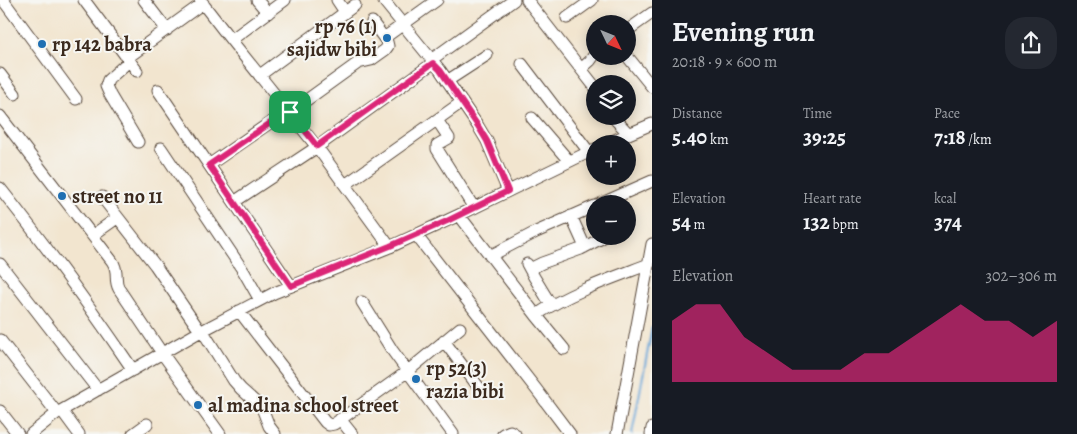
<!DOCTYPE html>
<meta charset="utf-8">
<style>
body{margin:0;font-family:Alegreya,serif;background:#242831;color:#f1f3f6;height:100vh;display:flex;flex-direction:column;font-size:19px;white-space:nowrap}
*{box-sizing:border-box;margin:0}
p{font-size:16px;color:#9ea1a6}
.icon{flex:none;width:28px;height:28px;fill:none;stroke:currentColor;stroke-width:2;stroke-linecap:round;stroke-linejoin:round}
.map{position:relative;flex:1;overflow:hidden}
.sheet{display:flex;flex-direction:column;background:#171b24;width:425px}
.sheet>*{flex:none}
.needle{width:32px;rotate:133deg}
.controls{position:absolute;left:586px;top:15px;display:grid;gap:10px}
.controls a{display:grid;place-items:center;width:50px;height:50px;border-radius:50%;background:#171b24;box-shadow:0 2px 12px #0003;font-size:25px}
.pin{position:absolute;display:grid;place-items:center;width:42px;height:42px;color:#fff;margin:-21px;border-radius:10px;box-shadow:0 2px 8px #0006}
.round{display:grid;place-items:center;flex:none;width:52px;height:52px;border-radius:20px;background:#242831}
.summary{display:flex;align-items:center;justify-content:space-between;height:85px;padding:0 20px}
h1{font-size:28px;font-weight:600;line-height:38px}
.figures{display:grid;grid-template-columns:repeat(3,1fr);gap:8px;height:85px;padding:5px 20px}
.figures div{display:grid;align-content:center}
.figures b{font-size:21px;font-weight:600}
.figures small{font-size:14px;font-weight:400}
.figures p{font-size:14px}
.chart{height:140px;padding:10px 20px}
.chart p{display:flex;justify-content:space-between}
.chart svg{width:100%;height:90px;margin-top:5px;fill:#db2777;opacity:.7}
main{display:flex;flex:1;min-height:0}
.map>svg:first-child{display:block}
.lines{fill:none;stroke-linecap:round;stroke-linejoin:round}
.stream{stroke:#60a1d4;stroke-width:2.5}
.minor-casing{stroke:#564639;stroke-width:13}
.minor{stroke:#fff;stroke-width:11}
.route-casing{stroke:#fff;stroke-width:10}
.route{stroke:#db2777;stroke-width:6}
.poi-dot{fill:#1f6fb2;stroke:#f6f6f2;stroke-width:2}
.labels{text-anchor:middle;stroke-width:4;stroke-linejoin:round;paint-order:stroke}
.poi-label{font-size:20px;font-weight:bold;fill:#3b2a1e;stroke:#f6f6f2;text-anchor:start}
</style>
<main>
<div class="map">
<svg width="652" height="434" viewBox="0 0 652 434">
<rect width="100%" height="100%" fill="#f6f6f2"/>
<filter id="ink" filterUnits="userSpaceOnUse"><feTurbulence type="fractalNoise" baseFrequency=".02" numOctaves="2"/><feDisplacementMap in="SourceGraphic" scale="10" xChannelSelector="R" yChannelSelector="G"/><feConvolveMatrix kernelMatrix="1 2 1 2 8 2 1 2 1" color-interpolation-filters="sRGB"/></filter>
<filter id="wash" filterUnits="userSpaceOnUse"><feTurbulence type="fractalNoise" baseFrequency=".0096" numOctaves="4" result="noise"/><feDisplacementMap in="SourceGraphic" scale="20" xChannelSelector="R" yChannelSelector="G"/><feGaussianBlur stdDeviation="1.12" result="paint"/><feColorMatrix in="noise" values="0 0 0 0 0 0 0 0 0 0 0 0 0 0 0 0 0 1.4 0 .05"/><feComposite in="paint" operator="in"/></filter>
<g filter="url(#wash)">
<rect width="100%" height="100%" fill="#f2e5cf"/>
<g class="lines">
<path class="stream" d="M632,434L652,328"/>
</g>
</g>
<g filter="url(#ink)">
<g class="lines">
<defs>
<path id="minor" d="M3,0L76,99
M84,0L137,71
M144,0L167,30
M200,0L231,40L317,147L390,247
M257,0L268,13
M337,0L345,12
M383,0L440,70L478,126L487,141L508,191
M527,0L595,87
M567,18L592,0
M628,30L652,13
M384,38L437,0
M231,40L285,0
M627,56L652,87
M127,58L203,3
M431,60L514,0
M129,61L108,80L106,86L110,95L138,142
M522,64L589,152
M581,69L590,61L595,54
M0,74L15,94
M260,75L355,5
M447,81L487,55
M158,90L291,286
M0,116L112,261C120,273 113,278 119,289L162,353L220,434
M612,116L628,133
M532,118L569,161
M437,120L449,138L437,145V149L474,208
M605,144L652,124
M161,148L244,272L260,300
M209,165L281,115L290,112L358,63L371,60L385,50L388,46L387,42L372,22
M345,185L462,102
M0,188C47,247 91,308 133,370
M102,197L155,265L200,331
M234,202L317,147L433,63
M600,204L652,181
M459,215L536,315L564,349
M571,216L585,247
M93,235L117,218
M416,235L536,389L570,434
M490,256L536,232L595,206
M0,264L98,390
M527,264L534,277L551,305
M530,269L542,263L581,249L602,238
M362,302L392,350L453,434
M239,311L325,422L329,425L334,424L408,371L460,328
M536,315C571,292 610,279 649,264
M202,330L234,381L241,389L262,408L269,426L275,434
M0,340L57,413
M444,341L480,389
M0,411L18,434
M62,411L79,434
M340,419L352,434
M31,434L57,413L194,335L274,293L390,247L459,215L595,149
M133,434L147,424
M503,434L510,431L515,434
M617,434L652,244
M651,434L652,428"/>
</defs>
<use href="#minor" class="minor-casing"/>
<use href="#minor" class="minor"/>
</g>
</g>
<g class="lines" filter="url(#ink)">
<defs>
<path id="route" d="M433,63L440,70L478,126L487,141L508,191L447,221L390,246L291,286L209,165L285,113L290,112L317,146Z"/>
</defs>
<use href="#route" class="route-casing"/>
<use href="#route" class="route"/>
</g>
<g class="poi-dot">
<circle cx="387" cy="38" r="5"/>
<circle cx="42" cy="44" r="5"/>
<circle cx="62" cy="196" r="5"/>
<circle cx="416" cy="379" r="5"/>
<circle cx="198" cy="405" r="5"/>
</g>
<g class="labels">
<g class="poi-label">
<text x="377" y="33" text-anchor="end">rp 76 (1)<tspan x="377" dy="23">sajidw bibi</tspan></text>
<text x="52" y="51">rp 142 babra</text>
<text x="72" y="203">street no 11</text>
<text x="426" y="375">rp 52(3)<tspan x="426" dy="23">razia bibi</tspan></text>
<text x="208" y="412">al madina school street</text>
</g>
</g>
</svg>
<div class="controls">
<a><svg class="needle" viewBox="-14 -14 28 28"><path d="M0-13l5 13h-10z" fill="#e53935"/><path d="M0 13l5-13h-10z" fill="#9ea1a6"/></svg></a>
<a><svg class="icon" aria-label="layers" viewBox="0 0 24 24"><path d="M12 4l9 5-9 5-9-5zM3 14l9 5 9-5"/></svg></a>
<a>+</a>
<a>−</a>
</div>
<div class="pin" style="left:290px;top:112px;background:#1e9e55"><svg class="icon" aria-label="arrive" viewBox="0 0 24 24"><path d="M6 21V4h12l-3 4 3 4H6"/></svg></div>
</div>
<section class="sheet">
<div class="summary"><div><h1>Evening run</h1><p>20:18 · 9 × 600 m</p></div><a class="round"><svg class="icon" aria-label="share" viewBox="0 0 24 24"><path d="M12 15V3M7 8l5-5 5 5M5 13v7h14v-7"/></svg></a></div>
<div class="figures">
<div><p>Distance</p><b>5.40<small> km</small></b></div>
<div><p>Time</p><b>39:25</b></div>
<div><p>Pace</p><b>7:18<small> /km</small></b></div>
</div>
<div class="figures">
<div><p>Elevation</p><b>54<small> m</small></b></div>
<div><p>Heart rate</p><b>132<small> bpm</small></b></div>
<div><p>kcal</p><b>374</b></div>
</div>
<div class="chart"><p><span>Elevation</span>302–306 m</p>
<svg viewBox="0 0 160 44" preserveAspectRatio="none"><path d="M0 44V14L10 6L20 6L30 22L40 30L50 38L60 38L70 38L80 30L90 30L100 22L110 14L120 6L130 14L140 14L150 22L160 14V44z"/></svg>
</div>
</section>
</main>
